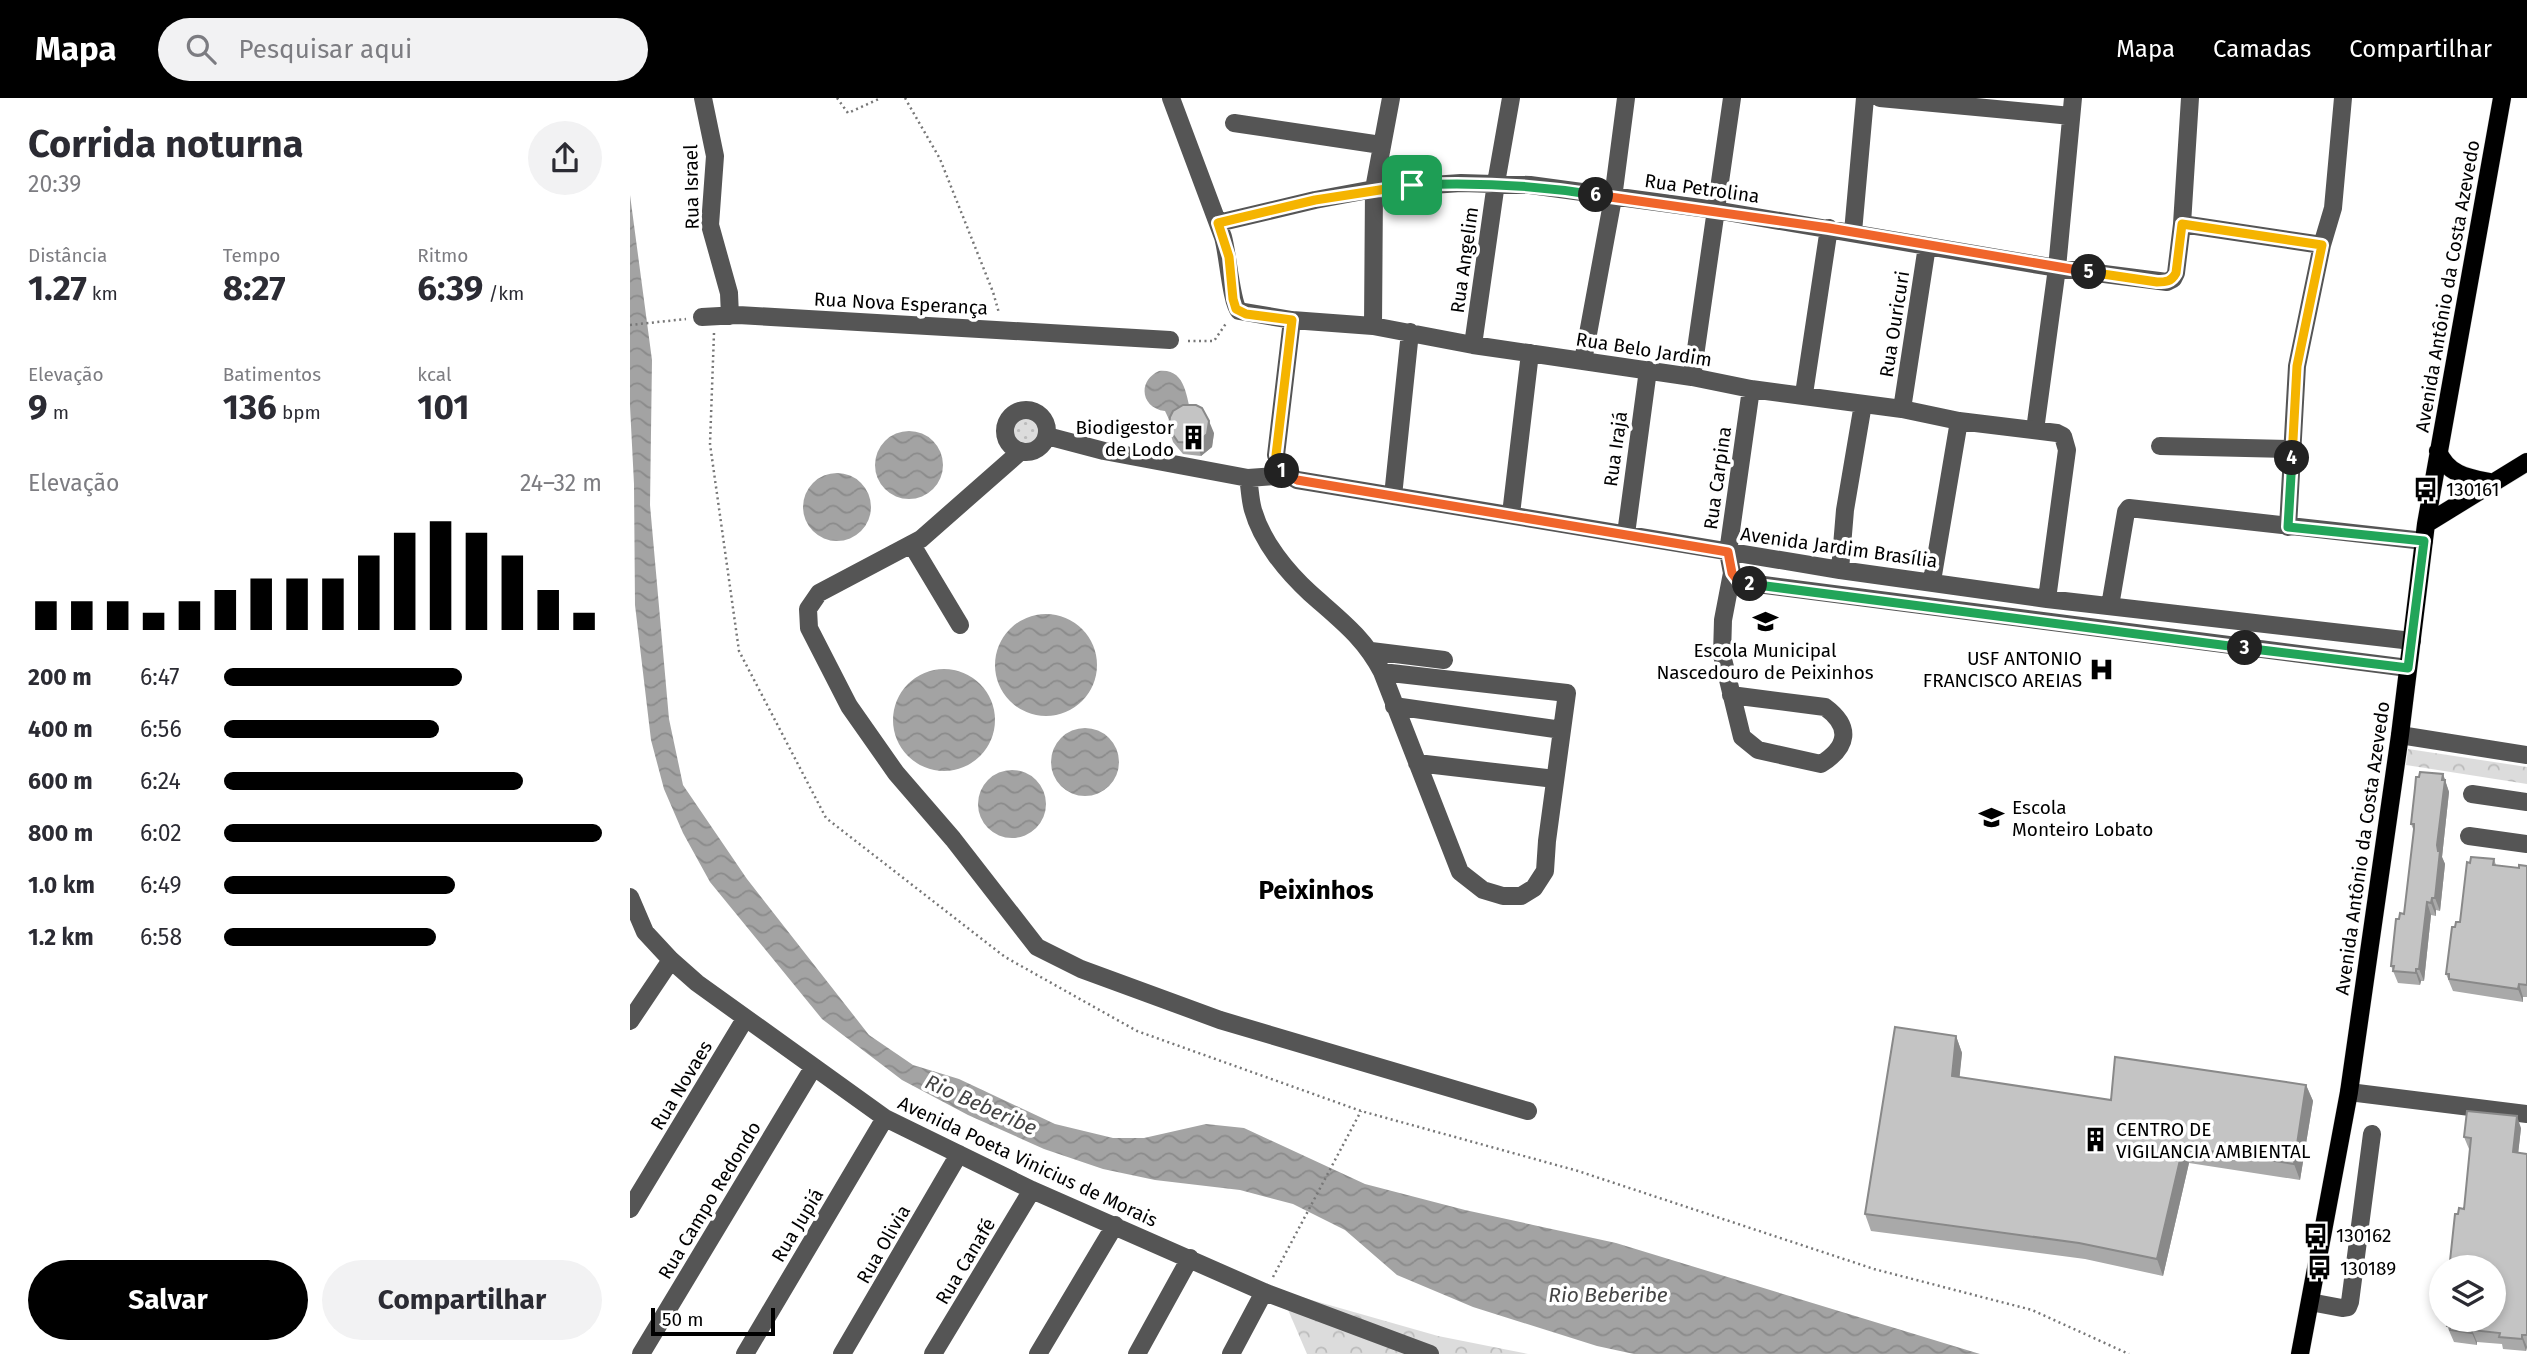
<!DOCTYPE html>
<html lang="pt">
<meta charset="utf-8">
<style>
body{margin:0;font-family:"Fira Sans",sans-serif;background:#f2f2f3;color:#2b2b33;height:100vh;display:flex;flex-direction:column;font-size:26px;white-space:nowrap}
*{box-sizing:border-box;margin:0}
p{font-size:23px;color:#7c7c81}
.icon{flex:none;width:38px;height:38px;fill:none;stroke:currentColor;stroke-width:2;stroke-linecap:round;stroke-linejoin:round}
.map{position:relative;flex:1;overflow:hidden}
.details{display:flex;flex-direction:column;background:#fff;width:630px}
.details>*{flex:none}
.tools{position:absolute;left:1799px;top:1157px;display:grid;gap:14px}
.tools a{display:grid;place-items:center;width:77px;height:77px;border-radius:50%;background:#fff;box-shadow:0 4px 10px #0003;font-size:35px}
.scale{position:absolute;left:21px;bottom:18px;width:124px;box-sizing:border-box;padding-left:7px;border:4px solid #000;border-top:0;font-size:19px;line-height:24px;white-space:nowrap;color:#000;-webkit-text-stroke:5px #fff;paint-order:stroke}
.pin{position:absolute;display:grid;place-items:center;width:60px;height:60px;color:#fff;margin:-30px;border-radius:14px;box-shadow:0 4px 10px #0006}
.km{position:absolute;width:35px;height:35px;margin:-18px;border-radius:50%;background:#222;color:#fff;font-size:19px;line-height:35px;text-align:center}
.round{display:grid;place-items:center;flex:none;width:74px;height:74px;border-radius:37px;background:#f2f2f3}
.overview{display:flex;align-items:center;justify-content:space-between;height:119px;padding:0 28px}
h1{font-size:38px;font-weight:700;line-height:52px}
.metrics{display:grid;grid-template-columns:repeat(3,1fr);gap:10px;height:119px;padding:7px 28px}
.metrics div{display:grid;align-content:center}
.metrics b{font-size:35px;font-weight:700}
.metrics small{font-size:19px;font-weight:400}
.metrics p{font-size:19px}
.chart{height:196px;padding:14px 28px}
.chart p{display:flex;justify-content:space-between}
.chart svg{width:100%;height:126px;margin-top:7px;stroke:#000;stroke-width:6}
.action{display:flex;gap:14px;margin-top:auto;padding:14px 28px}
.action a{flex:1;height:80px;border-radius:42px;background:#000;color:#fff;font-size:28px;font-weight:700;line-height:80px;text-align:center}
.action a+a{background:#f2f2f3;color:#2b2b33}
ul{padding:0 28px;list-style:none;font-size:23px}
li{display:grid;grid-template-columns:112px 84px 1fr;align-items:center;height:52px}
li i{height:18px;border-radius:9px;background:#000}
header{display:flex;align-items:center;gap:42px;box-sizing:border-box;height:98px;padding:0 35px;background:#000;color:#fff}
header strong{font-size:33px}
nav{display:flex;gap:38px;margin-inline-start:auto;font-size:24px}
.search{width:490px;height:63px;background:#f2f2f3;display:flex;align-items:center;gap:18px;box-sizing:border-box;padding:0 24px;border-radius:38px;color:#7c7c81;font-size:26px}
main{display:flex;flex:1;min-height:0}
.map>svg:first-child{display:block}
.grass{fill:url(#grass-dots)}
.forest{fill:url(#forest-crowns)}
.water{fill:url(#water-waves)}
.lines{fill:none;stroke-linecap:round;stroke-linejoin:round}
.major-casing{stroke:#dbdbdb;stroke-width:19}
.path{stroke:#777;stroke-width:2.5;stroke-dasharray:2 3.5;stroke-linecap:butt}
.minor{stroke:#555;stroke-width:18}
.major{stroke:#000;stroke-width:18}
.wall{fill:#a9a9a9}
.shaded-wall{fill:#898989}
.building{fill:#c4c4c4;stroke:#898989;stroke-width:2}
.split-1-casing{stroke:#fff;stroke-width:14}
.split-2-casing{stroke:#fff;stroke-width:14}
.split-3-casing{stroke:#fff;stroke-width:14}
.split-4-casing{stroke:#fff;stroke-width:14}
.split-5-casing{stroke:#fff;stroke-width:14}
.split-6-casing{stroke:#fff;stroke-width:14}
.split-7-casing{stroke:#fff;stroke-width:14}
.split-1{stroke:#f5b400;stroke-width:9}
.split-2{stroke:#f0652b;stroke-width:9}
.split-3{stroke:#22a559;stroke-width:9}
.split-4{stroke:#22a559;stroke-width:9}
.split-5{stroke:#f5b400;stroke-width:9}
.split-6{stroke:#f0652b;stroke-width:9}
.split-7{stroke:#22a559;stroke-width:9}
.labels{text-anchor:middle;stroke-width:7;stroke-linejoin:round;paint-order:stroke}
.street-label{font-size:19px;fill:#000;stroke:#fff}
.poi-label{font-size:19px;fill:#000;stroke:#fff;text-anchor:start}
.water-label{font-size:21px;font-style:italic;fill:#444;stroke:#fff}
.district-label{font-size:26px;font-weight:bold;fill:#000;stroke:#fff}
</style>
<header>
<strong>Mapa</strong>
<div class="search"><svg class="icon" aria-label="search" viewBox="0 0 24 24"><circle cx="10" cy="10" r="6"/><path d="M15 15l6 6"/></svg>Pesquisar aqui</div>
<nav><a>Mapa</a><a>Camadas</a><a>Compartilhar</a></nav>
</header>
<main>
<section class="details">
<div class="overview"><div><h1>Corrida noturna</h1><p>20:39</p></div><a class="round"><svg class="icon" aria-label="share" viewBox="0 0 24 24"><path d="M12 15V3M7 8l5-5 5 5M5 13v7h14v-7"/></svg></a></div>
<div class="metrics">
<div><p>Distância</p><b>1.27<small> km</small></b></div>
<div><p>Tempo</p><b>8:27</b></div>
<div><p>Ritmo</p><b>6:39<small> /km</small></b></div>
</div>
<div class="metrics">
<div><p>Elevação</p><b>9<small> m</small></b></div>
<div><p>Batimentos</p><b>136<small> bpm</small></b></div>
<div><p>kcal</p><b>101</b></div>
</div>
<div class="chart"><p><span>Elevação</span>24–32 m</p>
<svg viewBox="0 0 160 44" preserveAspectRatio="none"><path d="M5 44V34M15 44V34M25 44V34M35 44V38M45 44V34M55 44V30M65 44V26M75 44V26M85 44V26M95 44V18M105 44V10M115 44V6M125 44V10M135 44V18M145 44V30M155 44V38"/></svg>
</div>
<ul>
<li><b>200 m</b>6:47<i style="width:63%"></i></li>
<li><b>400 m</b>6:56<i style="width:57%"></i></li>
<li><b>600 m</b>6:24<i style="width:79%"></i></li>
<li><b>800 m</b>6:02<i style="width:100%"></i></li>
<li><b>1.0 km</b>6:49<i style="width:61%"></i></li>
<li><b>1.2 km</b>6:58<i style="width:56%"></i></li>
</ul>
<div class="action"><a>Salvar</a><a>Compartilhar</a></div>
</section>
<div class="map">
<svg width="1897" height="1256" viewBox="0 0 1897 1256">
<defs>
<pattern id="grass-dots" width="8" height="8" patternUnits="userSpaceOnUse" patternTransform="scale(1.75)"><rect width="8" height="8" fill="#dcdcdc"/><path d="M2 2h.1M6 6h.1" fill="none" stroke="#bbb" stroke-width="1.8" stroke-linecap="round"/></pattern>
<pattern id="forest-crowns" width="20" height="18" patternUnits="userSpaceOnUse" patternTransform="scale(1.75)"><rect width="20" height="18" fill="#dcdcdc"/><path d="M2 6a3 3 0 1 1 6 0M12 15a3 3 0 1 1 6 0" fill="none" stroke="#bbb"/></pattern>
<pattern id="water-waves" width="16" height="10" patternUnits="userSpaceOnUse" patternTransform="scale(1.75)"><rect width="16" height="10" fill="#a3a3a3"/><path d="M0 5q4-4 8 0t8 0" fill="none" stroke="#8b8b8b"/></pattern>
</defs>
<rect width="100%" height="100%" fill="#fff"/>
<path class="grass" d="M377 332a19 19 0 1 1 38 0a19 19 0 1 1-38 0Z"/>
<path class="forest" d="M1778,651L1897,669V686L1776,667Z
M650,1193L808,1238L898,1256H677Z"/>
<path class="water" d="M0,97L22,262L20,407L39,621L53,687L117,781L239,937L283,967L329,981L425,1026L483,1040H514L576,1026L614,1030L735,1086L835,1112L986,1145L1350,1256H1004L967,1248L843,1209L767,1177L715,1132L663,1106L610,1092L525,1082L473,1071L414,1051L338,1017L272,982L192,921L80,784L53,735L34,691L21,642L5,507L4,386L0,308Z
M529,273C556,270 556,299 562,319L544,332L535,313C511,310 507,283 529,273Z
M245 367a34 34 0 1 1 68 0a34 34 0 1 1-68 0Z
M173 409a34 34 0 1 1 68 0a34 34 0 1 1-68 0Z
M365 567a51 51 0 1 1 102 0a51 51 0 1 1-102 0Z
M263 622a51 51 0 1 1 102 0a51 51 0 1 1-102 0Z
M421 664a34 34 0 1 1 68 0a34 34 0 1 1-68 0Z
M348 706a34 34 0 1 1 68 0a34 34 0 1 1-68 0Z"/>
<g class="lines">
<defs>
<path id="major" d="M1808,353C1818,378 1840,380 1864,385
M1796,426L1897,364
M1670,1256L1719,994L1770,637L1796,426L1872,0"/>
</defs>
<use href="#major" class="major-casing"/>
<path class="path" d="M207,0L218,15L251,0
M275,0L310,61L363,194L369,215
M0,227L56,221
M84,235L80,346L109,553L196,720L375,859L507,933L731,1013L948,1073L1244,1171L1402,1212L1499,1256
M558,243H584L597,224
M643,1179L731,1013"/>
<path class="minor" d="M73,0L85,58L80,127L99,195L100,218
M541,0L593,139C598,156 601,204 609,213L662,222L743,228L843,247L1062,279L1121,291L1272,311L1329,323L1427,335L1433,338L1437,352L1417,501
M1250,0L1441,18
M604,25L751,47
M588,125L685,102L744,91L831,85L900,87L1085,112L1427,170L1537,184L1543,181L1546,175L1552,126L1560,0
M1552,126L1692,147
M1223,134L1235,0
M72,219L108,217L540,242
M662,222L646,357L652,373L667,382L1210,472L1417,501L1782,543
M743,228L744,91L761,0
M843,247L866,85L881,0
M953,263L983,100L996,0
M1062,279L1102,0
M1174,296L1199,130
M1272,311L1297,148
M375 333a21 21 0 1 1 42 0a21 21 0 1 1-42 0Z
M1405,332L1427,170L1443,0
M417,338L474,353L618,380L658,377
M1530,348L1663,351
M391,353L291,441L189,495L178,511L179,530L219,608L266,675L323,741L407,849L451,871L590,922L898,1013
M618,380C620,391 620,402 623,412C632,444 657,474 680,495C709,521 734,539 752,574L830,774L853,792L873,798H891L904,790L915,773L917,743L937,595L752,574
M763,398L780,234
M881,416L900,255
M1658,429L1667,268L1692,147L1703,110L1713,0
M996,436L1018,272
M282,447L330,527
M1210,472L1215,412L1233,306
M1102,475L1111,484L1778,570
M1302,483L1329,323
M1480,508L1496,414L1499,410L1794,443
M741,553L814,562
M1101,597L1195,609C1222,629 1218,649 1191,666L1128,652L1112,639L1092,557L1093,522L1102,475L1098,454L1121,291
M764,608L932,632
M1770,637L1897,657
M787,665L925,681
M1842,696L1897,704
M1839,738L1897,746
M0,799L15,834L41,862L67,885L255,1020L402,1092L634,1194L800,1256
M0,923L41,862
M1719,994L1897,1016
M0,1111L115,921
M1680,1204L1712,1210L1718,1209L1720,1204L1742,1036
M11,1256L183,970
M115,1256L255,1020
M212,1256L329,1056
M303,1256L402,1092
M408,1256L485,1127
M507,1256L560,1160
M601,1256L634,1194"/>
<use href="#major" class="major"/>
</g>
<path class="wall" d="M539,331L584,335L582,349L571,358L553,356L543,344Z
M1813,676L1819,694L1812,759L1815,766L1810,813L1806,812V818L1801,817L1794,883H1791L1790,887L1768,885L1761,868L1769,821L1774,816L1784,733L1781,726L1789,679Z
M1864,761L1866,767L1889,770L1897,768V899H1893V904L1823,893L1816,876L1825,829L1830,824L1840,765Z
M1326,938L1332,955L1329,979L1481,1002L1676,987L1683,1003L1670,1082L1559,1065L1533,1178L1455,1161L1241,1133L1235,1116Z
M1891,1030L1888,1055L1897,1056V1249L1896,1253L1873,1251L1872,1246L1847,1244V1247L1824,1244L1817,1228L1864,1169H1822L1820,1163L1828,1116L1834,1111L1840,1051H1839L1834,1039Z"/>
<path class="shaded-wall" d="M579,323L584,335L582,349L571,358L567,345Z
M1813,676L1819,694L1812,759L1815,766L1810,813L1805,800L1807,747Z
M1802,800L1806,812V818L1801,805Z
M1797,804L1801,817L1794,883L1789,871Z
M1786,871L1791,883L1790,887L1786,875Z
M1889,886L1893,899V904L1888,891Z
M1326,938L1332,955L1328,995L1322,978Z
M1676,987L1683,1003L1670,1082L1664,1066Z
M1887,1018L1891,1030L1887,1066L1883,1054Z
M1553,1049L1559,1065L1533,1178L1527,1161Z
M1842,1232L1847,1244V1247L1842,1235Z
M1892,1237L1897,1249L1896,1253L1892,1241Z"/>
<path class="building" d="M553,307H566L572,310L579,323L577,336L567,345L548,344L539,331L540,319L543,313Z
M1790,674L1813,676L1812,682H1815L1807,747L1808,753H1810L1805,800H1802L1801,805L1797,804L1789,871H1786V875L1763,873L1764,868H1761L1766,821H1769L1770,815L1774,816L1784,731V726H1781L1785,690L1786,679H1789Z
M1841,759L1864,761L1863,767L1889,770V767L1897,768V887L1889,886L1888,891L1819,881V876H1816L1822,829H1825L1826,824H1830L1837,764L1840,765Z
M1265,929L1326,938L1322,978L1481,1002L1485,959L1676,987L1664,1066L1553,1049L1527,1161L1449,1145L1235,1116Z
M1837,1013L1887,1018L1883,1054L1897,1056V1237H1892V1241L1869,1239L1870,1235L1842,1232V1235L1820,1232V1228H1817L1818,1222H1864V1169H1824V1168L1822,1167L1823,1163H1820L1825,1116H1828L1829,1110L1834,1111L1841,1040L1834,1039Z"/>
<g class="lines">
<defs>
<path id="split-1" d="M652,373L646,357L662,222L616,216L606,211L603,201L599,159L588,125L685,102L782,87"/>
<path id="split-2" d="M652,373L667,382L1098,454L1102,475L1108,483L1120,486"/>
<path id="split-3" d="M1120,486L1615,550"/>
<path id="split-4" d="M1615,550L1778,570L1794,443L1658,429L1662,360"/>
<path id="split-5" d="M1459,174L1527,184C1536,184 1541,184 1546,175L1552,126L1692,147L1667,268L1662,360"/>
<path id="split-6" d="M966,97L1199,130L1459,174"/>
<path id="split-7" d="M782,87C845,84 905,87 966,97"/>
</defs>
<use href="#split-1" class="split-1-casing"/>
<use href="#split-2" class="split-2-casing"/>
<use href="#split-3" class="split-3-casing"/>
<use href="#split-4" class="split-4-casing"/>
<use href="#split-5" class="split-5-casing"/>
<use href="#split-6" class="split-6-casing"/>
<use href="#split-7" class="split-7-casing"/>
<use href="#split-1" class="split-1"/>
<use href="#split-2" class="split-2"/>
<use href="#split-3" class="split-3"/>
<use href="#split-4" class="split-4"/>
<use href="#split-5" class="split-5"/>
<use href="#split-6" class="split-6"/>
<use href="#split-7" class="split-7"/>
</g>
<defs>
<symbol id="building-bare" viewBox="-9 -9 18 18"><path d="M-4-6H4V6H1V3H-1V6H-4ZM-2.5-4.3h1.7v1.8h-1.7ZM.8-4.3h1.7v1.8H.8ZM-2.5-1h1.7V.8h-1.7ZM.8-1h1.7V.8H.8Z" fill="#000" stroke="#fff" stroke-width="2.5" paint-order="stroke"/></symbol>
<symbol id="bus-bare" viewBox="-9 -9 18 18"><path d="M-5-6H5V4H4V6H2V4H-2V6H-4V4H-5ZM-3.5-4V0h7V-4ZM-3.5 1.2v1.5H-2V1.2ZM2 1.2v1.5H3.5V1.2Z" fill="#000" stroke="#fff" stroke-width="2.5" paint-order="stroke"/></symbol>
<symbol id="school-bare" viewBox="-9 -9 18 18"><path d="M0-5L7-2L0 1L-7-2ZM-4 1L0 2.5L4 1V4Q0 6-4 4Z" fill="#000" stroke="#fff" stroke-width="2.5" paint-order="stroke"/></symbol>
<symbol id="hospital-bare" viewBox="-9 -9 18 18"><path d="M-5-5h3v3.5h4V-5h3V5h-3V1.5h-4V5h-3Z" fill="#000" stroke="#fff" stroke-width="2.5" paint-order="stroke"/></symbol>
</defs>
<g fill-rule="evenodd">
<use href="#building-bare" x="546" y="322" width="35" height="35"/>
<use href="#bus-bare" x="1778" y="374" width="35" height="35"/>
<use href="#school-bare" x="1118" y="506" width="35" height="35"/>
<use href="#hospital-bare" x="1454" y="554" width="35" height="35"/>
<use href="#school-bare" x="1344" y="702" width="35" height="35"/>
<use href="#building-bare" x="1448" y="1024" width="35" height="35"/>
<use href="#bus-bare" x="1668" y="1120" width="35" height="35"/>
<use href="#bus-bare" x="1672" y="1152" width="35" height="35"/>
</g>
<g class="labels">
<g class="street-label">
<text transform="translate(61 89) rotate(-91)" y="7">Rua Israel</text>
<text transform="translate(1072 90) rotate(8)" y="7">Rua Petrolina</text>
<text transform="translate(834 162) rotate(-82)" y="7">Rua Angelim</text>
<text transform="translate(1817 188) rotate(-80)" y="7">Avenida Antônio da Costa Azevedo</text>
<text transform="translate(271 205) rotate(3)" y="7">Rua Nova Esperança</text>
<text transform="translate(1264 226) rotate(-81)" y="7">Rua Ouricuri</text>
<text transform="translate(1014 251) rotate(9)" y="7">Rua Belo Jardim</text>
<text transform="translate(985 351) rotate(-82)" y="7">Rua Irajá</text>
<text transform="translate(1087 380) rotate(-82)" y="7">Rua Carpina</text>
<text transform="translate(1209 449) rotate(8)" y="7">Avenida Jardim Brasília</text>
<text transform="translate(1732 750) rotate(-82)" y="7">Avenida Antônio da Costa Azevedo</text>
<text transform="translate(51 987) rotate(-59)" y="7">Rua Novaes</text>
<text transform="translate(398 1063) rotate(25)" y="7">Avenida Poeta Vinicius de Morais</text>
<text transform="translate(79 1102) rotate(-59)" y="7">Rua Campo Redondo</text>
<text transform="translate(167 1127) rotate(-59)" y="7">Rua Jupiá</text>
<text transform="translate(253 1146) rotate(-60)" y="7">Rua Olivia</text>
<text transform="translate(335 1163) rotate(-59)" y="7">Rua Canafé</text>
</g>
<g class="poi-label">
<text x="544" y="336" text-anchor="end">Biodigestor<tspan x="544" dy="22">de Lodo</tspan></text>
<text x="1816" y="398">130161</text>
<text x="1135" y="559" text-anchor="middle">Escola Municipal<tspan x="1135" dy="22">Nascedouro de Peixinhos</tspan></text>
<text x="1452" y="567" text-anchor="end">USF ANTONIO<tspan x="1452" dy="22">FRANCISCO AREIAS</tspan></text>
<text x="1382" y="716">Escola<tspan x="1382" dy="22">Monteiro Lobato</tspan></text>
<text x="1486" y="1038">CENTRO DE<tspan x="1486" dy="22">VIGILANCIA AMBIENTAL</tspan></text>
<text x="1706" y="1144">130162</text>
<text x="1710" y="1177">130189</text>
</g>
<g class="water-label">
<text transform="translate(351 1007) rotate(24)" y="7">Rio Beberibe</text>
<text x="978" y="1204">Rio Beberibe</text>
</g>
<g class="district-label">
<text x="686" y="801">Peixinhos</text>
</g>
</g>
</svg>
<div class="tools">
<a><svg class="icon" aria-label="layers" viewBox="0 0 24 24"><path d="M12 4l9 5-9 5-9-5zM3 14l9 5 9-5"/></svg></a>
</div>
<div class="scale">50 m</div>
<div class="pin" style="left:782px;top:87px;background:#1e9e55"><svg class="icon" aria-label="arrive" viewBox="0 0 24 24"><path d="M6 21V4h12l-3 4 3 4H6"/></svg></div>
<b class="km" style="left:652px;top:373px">1</b>
<b class="km" style="left:1120px;top:486px">2</b>
<b class="km" style="left:1615px;top:550px">3</b>
<b class="km" style="left:1662px;top:360px">4</b>
<b class="km" style="left:1459px;top:174px">5</b>
<b class="km" style="left:966px;top:97px">6</b>
</div>
</main>
